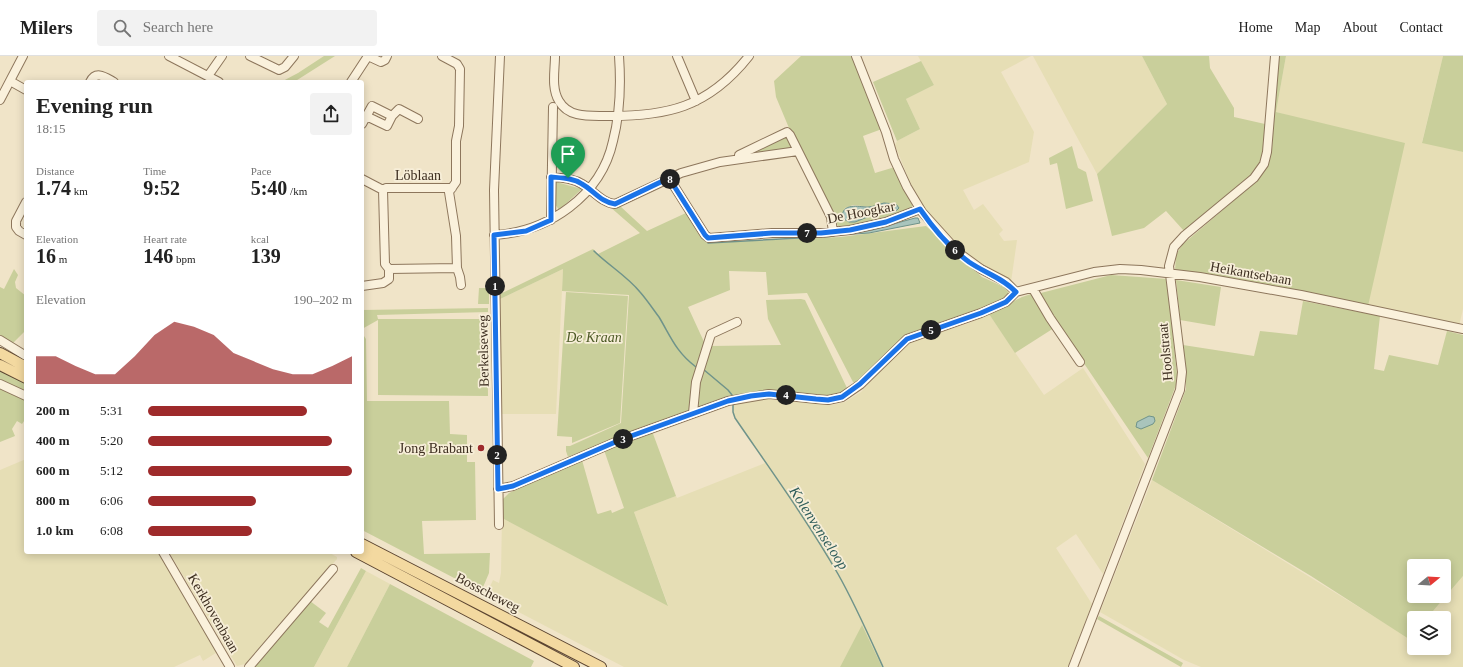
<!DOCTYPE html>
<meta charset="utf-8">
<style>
body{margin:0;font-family:"Times New Roman",serif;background:#f2f2f2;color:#222;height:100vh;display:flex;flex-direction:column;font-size:15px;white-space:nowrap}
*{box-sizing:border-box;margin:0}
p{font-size:13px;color:#767676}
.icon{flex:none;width:22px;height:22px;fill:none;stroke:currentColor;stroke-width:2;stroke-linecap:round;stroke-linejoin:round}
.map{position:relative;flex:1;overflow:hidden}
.sheet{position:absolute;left:24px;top:24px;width:340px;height:474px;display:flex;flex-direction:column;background:#fff;border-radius:4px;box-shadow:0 2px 10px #0003}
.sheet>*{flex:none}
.needle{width:26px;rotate:72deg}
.controls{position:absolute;left:1407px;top:503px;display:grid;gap:8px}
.controls a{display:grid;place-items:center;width:44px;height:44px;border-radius:4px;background:#fff;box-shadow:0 2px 10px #0003;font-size:20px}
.pin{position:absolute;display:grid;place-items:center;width:34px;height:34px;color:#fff;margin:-41px -17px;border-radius:50% 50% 50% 0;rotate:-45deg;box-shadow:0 0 4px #0007}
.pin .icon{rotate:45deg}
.km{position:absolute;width:20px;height:20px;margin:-10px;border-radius:50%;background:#222;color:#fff;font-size:11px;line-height:20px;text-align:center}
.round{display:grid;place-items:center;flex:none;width:42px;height:42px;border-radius:4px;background:#f2f2f2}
.overview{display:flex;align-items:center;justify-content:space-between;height:68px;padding:0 12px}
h1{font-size:22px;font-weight:700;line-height:30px}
.metrics{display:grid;grid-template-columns:repeat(3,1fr);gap:6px;height:68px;padding:4px 12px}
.metrics div{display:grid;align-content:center}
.metrics b{font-size:20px;font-weight:700}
.metrics small{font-size:11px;font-weight:400}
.metrics p{font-size:11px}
.chart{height:112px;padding:8px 12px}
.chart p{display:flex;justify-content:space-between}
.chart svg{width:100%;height:72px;margin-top:4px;fill:#9e2a2b;opacity:.7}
ul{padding:0 12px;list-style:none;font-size:13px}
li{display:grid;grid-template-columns:64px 48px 1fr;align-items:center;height:30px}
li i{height:10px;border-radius:5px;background:#9e2a2b}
header{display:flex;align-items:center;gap:24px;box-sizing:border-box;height:56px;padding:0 20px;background:#fff;border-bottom:1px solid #e0e0e0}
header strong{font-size:19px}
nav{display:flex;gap:22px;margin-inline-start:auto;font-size:14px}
.search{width:280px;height:36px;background:#f2f2f2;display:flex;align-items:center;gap:10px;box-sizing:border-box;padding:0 14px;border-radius:4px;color:#767676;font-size:15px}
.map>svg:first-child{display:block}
.farmland{fill:#e6deb5}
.green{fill:#c9cf9b;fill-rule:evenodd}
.water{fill:#a9c4bc;stroke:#6f938a}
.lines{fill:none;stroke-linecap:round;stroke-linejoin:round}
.stream{stroke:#6f938a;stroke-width:1.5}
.minor-casing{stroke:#8d765c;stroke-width:10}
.major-casing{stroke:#5b4430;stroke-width:12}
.minor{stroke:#faf1dc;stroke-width:8}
.major{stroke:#f3d9a0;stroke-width:10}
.route-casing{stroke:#fff;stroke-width:8}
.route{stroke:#1a73e8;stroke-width:5}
.poi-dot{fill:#9e2a2b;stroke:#f7eed8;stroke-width:1.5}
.labels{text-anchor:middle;stroke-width:3.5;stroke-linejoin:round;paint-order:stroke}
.street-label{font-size:14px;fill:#3d2e20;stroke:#f7eed8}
.park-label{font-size:14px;font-style:italic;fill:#4d5a26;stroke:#f7eed8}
.poi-label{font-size:14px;fill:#3d2e20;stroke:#f7eed8;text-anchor:end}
.water-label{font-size:15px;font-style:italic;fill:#2f5d5a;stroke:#f7eed8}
</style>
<header>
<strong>Milers</strong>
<div class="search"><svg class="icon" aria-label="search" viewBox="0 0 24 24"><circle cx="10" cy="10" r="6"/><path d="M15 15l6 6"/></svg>Search here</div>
<nav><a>Home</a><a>Map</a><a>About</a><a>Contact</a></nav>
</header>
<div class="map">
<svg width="1463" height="611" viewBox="0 0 1463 611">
<rect width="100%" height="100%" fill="#f0e4c8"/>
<path class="farmland" d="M918,0H1031L1001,16L1034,76L1029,106L963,134L974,154L983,148L1003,174L999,178L1004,185L1017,184L1011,226L986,213L963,197L920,148L911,129L895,89L897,85L920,73L906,43L934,29Z
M1033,0H1142L1167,48L1097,118Z
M1286,0H1443L1422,86L1463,96V253L1459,270L1368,250L1287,59L1276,56Z
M563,213L556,358H500L498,244Z
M989,258L1044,339L1083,312L1145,408L1103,518L1076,478L1056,492L1092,548L1068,611H882L862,570L840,611H624L486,539L493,524L499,527L501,517L502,462L668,549L634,456L676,440L677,442L765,407L733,358V348L766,343L832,349L845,346L861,336L891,304L913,284L967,268Z
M26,403V496H162L219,595L203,605L200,599L174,611H0V414Z
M1152,424L1409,582L1414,577V592H1444V562H1427L1463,520V611H1201L1184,604L1100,556Z
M169,496H328L337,501V503L245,608L237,610Z
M366,515L390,528L347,611H314Z"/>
<path class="green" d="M324,0H335L294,26H281L298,17Z
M801,0H853L882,73L863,80L875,117L895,111L913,147L912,152L875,167L843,172L838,170L789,72L776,41L774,25ZM884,147L889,157C884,157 878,158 873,159C862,162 851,171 842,162L845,152L853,149L870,151Z
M1142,0H1209L1210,12L1234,52V61L1265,68L1264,93L1261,103L1254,117L1184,175L1166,155L1144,172L1112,180L1097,118L1167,48Z
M1278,0H1286L1276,56L1405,87L1368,250L1175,215L1176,199L1182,189L1254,127C1264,117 1269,108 1272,93Z
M1443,0H1463V96L1422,87Z
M921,5L934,29L906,43L920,73L897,85L873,26Z
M785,79L794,92L792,94L744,98Z
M1072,90L1078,112L1086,116L1093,145L1066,153L1057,107L1050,109L1049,102Z
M556,123L560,127L578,132H580L581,130L584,131L559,154L555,148Z
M609,150H620L647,175L688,156L708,187L841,181L926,170L982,221L1004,231L1010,238L1004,244L959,262L912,277L906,281L856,328L853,326L807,237L768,239L766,216L729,215L730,234L688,251L705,288L696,311L701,315L711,290L781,289L768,263L766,244L801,243L805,244L847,332V335L828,341L775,336L644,371L568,401L566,395V390H570L621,367L629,239L562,235L563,213L498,244V239L593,193L598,198L640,177Z
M14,213L18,219L15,226L16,232L26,240V274L12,288L0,282V231L4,233Z
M1111,219L1167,223L1177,318L1176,329L1148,402L1037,238Z
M1176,224L1221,231L1215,270L1180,264Z
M479,232H489V248H478Z
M566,236L628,240L620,367L572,387V381L557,380Z
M1031,238L1054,272L1015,297L989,258L1022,241Z
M1303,245L1380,260L1374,313L1384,315L1389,299L1438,309L1447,275L1463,279V520L1427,562H1414V577L1409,583L1311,520L1152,424L1186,333V319L1183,289L1254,300L1260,275L1297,279ZM1414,510H1444V540H1414Z
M488,252V256L377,259L378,263H487L488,340L378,339V264L362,273V254Z
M364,280L366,283L367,345H449L450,378L467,379V406H475L476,464L422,465L424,498L490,497L489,517L481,536L362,474V281Z
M0,315L26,328V338L0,324Z
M0,332L26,344V362L22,368L17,365L12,373L15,380L0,386Z
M652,375L676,440L634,456L668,550L502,462V444L509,437L582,404L597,457L598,458L611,454L612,457L624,452L604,394Z
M361,512L366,515L314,611H252L310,545L326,557L319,566L328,572Z
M390,528L534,605L531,611H347Z
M1099,560L1183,607L1181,611L1097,563Z
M862,569L882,611H840Z"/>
<path class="water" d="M884,147L896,148L899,152L895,156L875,158L855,166H849L842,162C842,146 858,151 868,151C873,151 879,148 884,147Z
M915,162H918L920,167L869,177L841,179L872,174Z
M1149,360L1154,361L1155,365L1153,368L1141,373L1136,371L1137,366Z"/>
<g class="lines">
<path class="stream" d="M824,181L834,180
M708,187L818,181
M594,195C608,209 627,220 640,236C647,244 653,253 659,261C671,281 676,296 696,311
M703,313L728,334L732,339
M733,348V356L735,362C770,413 807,464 838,518C855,548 869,580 883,611"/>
<defs>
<path id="minor" d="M169,0L219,26
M250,0L279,14L285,11L294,0
M442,0L457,8L460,13L459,70L456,85V126L449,136L456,180L457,212L460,221L461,229
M555,0C555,14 551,32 559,45C568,61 587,60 603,60C666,61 708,52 749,0
M677,0L696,45
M856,0L886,76L894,103L907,131L922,156L959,197L981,213L1006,226L1016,236
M208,20L222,0
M10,25L26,34
M90,26C96,14 105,21 114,26
M351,26L368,0L381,6L385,4L387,0
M0,44L23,0
M366,60L387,70L392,60L399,53L418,63
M362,68L372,50L392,60
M739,103V99L787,76L790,79L798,95
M551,121C562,122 573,122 582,128C593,134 602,147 615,148L681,117L720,106L798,95L831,161L833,176
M669,122L705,179L709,182L772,177H821L850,174L886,166L920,153
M362,123L383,134
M26,146L16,165V171L19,175L26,179
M551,164L553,51
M494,179C548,176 601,140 613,85C620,58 621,28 619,0
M389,213L457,212
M362,230L383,227L389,223V213L385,208L383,134L386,132H452
M1033,233L1050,262L1080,306
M0,284L26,300
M0,328L26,340
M693,357L696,326L711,278L737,266
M498,433L513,430L620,384L728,345L769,338L816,343L828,344L842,341L861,328L907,283L981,257L1006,246L1016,236L1094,216L1120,213L1141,214L1200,221L1301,239L1463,273
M499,469L494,134L500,0
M163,496L230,611
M249,611L333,513
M1073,611L1180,334L1182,316L1169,210L1174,191L1185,179L1254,122L1264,108L1267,96L1275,0"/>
<path id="major" d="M0,297L26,311
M0,309L26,322
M362,488L601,611
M356,496L574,611"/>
</defs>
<use href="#minor" class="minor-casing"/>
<use href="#major" class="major-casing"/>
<use href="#minor" class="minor"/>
<use href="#major" class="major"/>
</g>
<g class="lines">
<defs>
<path id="route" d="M551,121C562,122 573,122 582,128C593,134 602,147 615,148L669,122L705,179L708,182L772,177H821L850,174L886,166L920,153C933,172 950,192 969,206C985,217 1003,222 1016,236L1006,246L981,257L907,283L860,328L842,341L828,344L816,343L769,338L751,340L728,345L620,384L513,430L498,433L494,179L526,175L551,164Z"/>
</defs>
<use href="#route" class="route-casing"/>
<use href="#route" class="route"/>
</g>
<circle class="poi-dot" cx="481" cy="392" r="4"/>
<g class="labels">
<g class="street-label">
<text x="418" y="124">Löblaan</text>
<text transform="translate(861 156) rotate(-11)" y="5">De Hoogkar</text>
<text transform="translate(1251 217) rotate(10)" y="5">Heikantsebaan</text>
<text transform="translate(483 295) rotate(-91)" y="5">Berkelseweg</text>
<text transform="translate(1165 296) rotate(-95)" y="5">Hoolstraat</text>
<text transform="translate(488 536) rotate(27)" y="5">Bosscheweg</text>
<text transform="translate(214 557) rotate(60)" y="5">Kerkhovenbaan</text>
</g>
<g class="park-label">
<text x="594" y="286">De Kraan</text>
</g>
<g class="poi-label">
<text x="473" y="397">Jong Brabant</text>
</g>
<g class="water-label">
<text transform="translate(819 472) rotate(57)" y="5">Kolenvenseloop</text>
</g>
</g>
</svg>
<div class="controls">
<a><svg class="needle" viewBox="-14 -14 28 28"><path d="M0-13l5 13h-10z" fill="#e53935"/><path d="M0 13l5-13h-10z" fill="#767676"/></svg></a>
<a><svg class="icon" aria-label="layers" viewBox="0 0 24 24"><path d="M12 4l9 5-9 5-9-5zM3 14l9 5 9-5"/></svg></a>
</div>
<div class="pin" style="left:568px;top:122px;background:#1e9e55"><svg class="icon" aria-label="arrive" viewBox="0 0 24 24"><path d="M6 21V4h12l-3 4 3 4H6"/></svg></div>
<b class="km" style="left:495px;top:230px">1</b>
<b class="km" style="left:497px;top:399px">2</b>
<b class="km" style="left:623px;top:383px">3</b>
<b class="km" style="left:786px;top:339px">4</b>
<b class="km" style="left:931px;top:274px">5</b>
<b class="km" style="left:955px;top:194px">6</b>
<b class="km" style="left:807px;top:177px">7</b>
<b class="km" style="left:670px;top:123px">8</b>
<section class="sheet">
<div class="overview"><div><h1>Evening run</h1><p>18:15</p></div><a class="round"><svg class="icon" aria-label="share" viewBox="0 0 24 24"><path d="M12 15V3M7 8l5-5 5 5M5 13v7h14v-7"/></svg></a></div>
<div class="metrics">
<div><p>Distance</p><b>1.74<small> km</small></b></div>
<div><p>Time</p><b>9:52</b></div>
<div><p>Pace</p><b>5:40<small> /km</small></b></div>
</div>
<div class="metrics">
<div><p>Elevation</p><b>16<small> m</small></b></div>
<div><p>Heart rate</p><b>146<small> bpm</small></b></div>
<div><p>kcal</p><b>139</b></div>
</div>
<div class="chart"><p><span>Elevation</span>190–202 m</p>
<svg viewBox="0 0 160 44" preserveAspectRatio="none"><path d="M0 44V27L10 27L20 33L30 38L40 38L50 27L60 14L70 6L80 9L90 14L100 25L110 30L120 35L130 38L140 38L150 33L160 27V44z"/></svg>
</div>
<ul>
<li><b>200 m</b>5:31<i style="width:78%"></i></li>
<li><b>400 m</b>5:20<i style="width:90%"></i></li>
<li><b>600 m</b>5:12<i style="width:100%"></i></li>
<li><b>800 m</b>6:06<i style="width:53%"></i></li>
<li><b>1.0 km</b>6:08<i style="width:51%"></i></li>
</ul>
</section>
</div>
